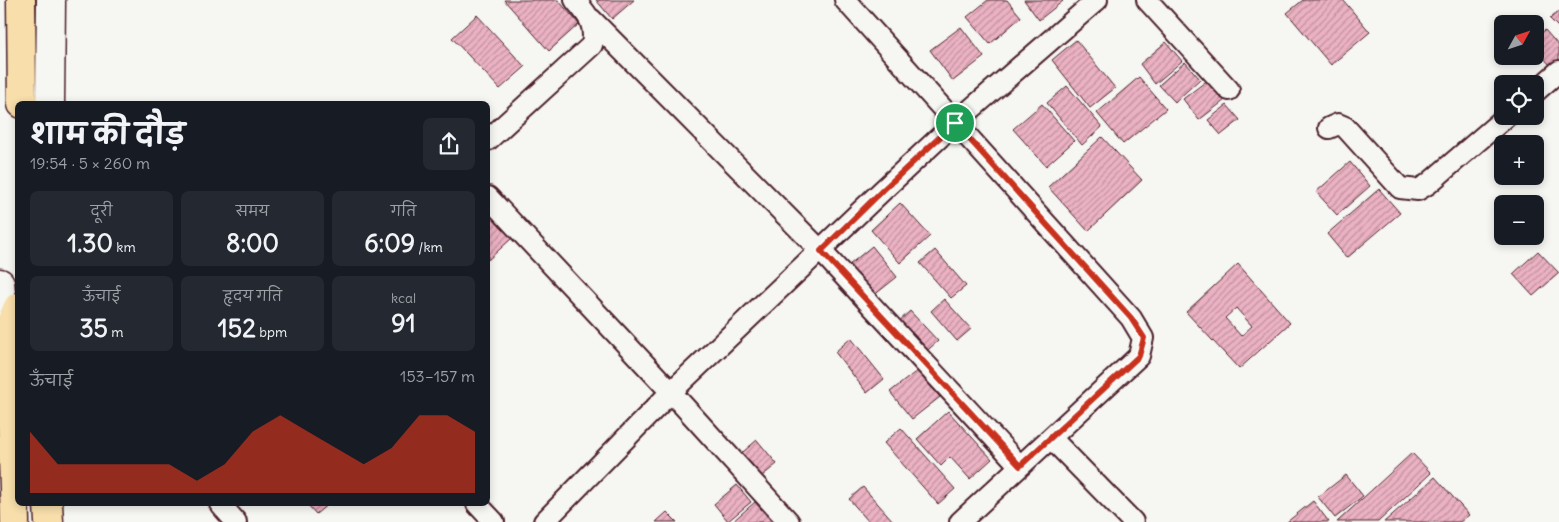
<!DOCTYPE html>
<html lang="hi">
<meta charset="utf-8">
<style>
body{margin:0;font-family:Delius,"Playpen Sans Deva",sans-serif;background:#242831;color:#f1f3f6;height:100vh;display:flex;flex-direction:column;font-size:19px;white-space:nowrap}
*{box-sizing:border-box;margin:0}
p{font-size:16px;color:#9ea1a6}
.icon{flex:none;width:28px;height:28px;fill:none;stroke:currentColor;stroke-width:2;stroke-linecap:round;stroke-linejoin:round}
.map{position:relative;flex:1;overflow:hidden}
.details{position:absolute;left:15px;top:101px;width:475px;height:405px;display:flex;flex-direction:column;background:#171b24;border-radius:8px;box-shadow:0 2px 8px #0003}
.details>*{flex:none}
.needle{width:32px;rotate:50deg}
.fabs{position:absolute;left:1494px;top:15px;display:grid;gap:10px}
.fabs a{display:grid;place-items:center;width:50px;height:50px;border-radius:8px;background:#171b24;box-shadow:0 2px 8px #0003;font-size:25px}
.pin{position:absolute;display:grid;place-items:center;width:42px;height:42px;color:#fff;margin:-21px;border:2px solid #fff;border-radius:50%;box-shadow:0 1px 5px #0007}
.round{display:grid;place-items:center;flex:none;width:52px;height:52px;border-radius:8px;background:#242831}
.headline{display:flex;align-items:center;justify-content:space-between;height:85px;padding:0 15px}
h1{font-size:28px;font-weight:700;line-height:38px}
.metrics{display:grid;grid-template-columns:repeat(3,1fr);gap:8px;height:85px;padding:5px 15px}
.metrics div{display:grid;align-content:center;border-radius:8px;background:#242831;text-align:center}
.metrics b{font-size:25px;font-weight:700}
.metrics small{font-size:14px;font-weight:400}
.metrics p{font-size:14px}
.chart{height:140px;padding:10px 15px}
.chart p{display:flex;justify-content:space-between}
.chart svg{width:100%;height:90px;margin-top:5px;fill:#c8321e;opacity:.7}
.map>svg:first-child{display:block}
.building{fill:url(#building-hatch);stroke:#4a1f2b;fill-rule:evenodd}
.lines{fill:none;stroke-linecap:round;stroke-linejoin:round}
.street-casing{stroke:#4a1f2b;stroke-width:24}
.secondary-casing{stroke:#4a1f2b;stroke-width:31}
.highway-casing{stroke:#4a1f2b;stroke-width:31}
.street{stroke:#f6f6f2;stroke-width:20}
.secondary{stroke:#f6f6f2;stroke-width:28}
.highway{stroke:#f8deab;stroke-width:28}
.route-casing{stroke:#fff;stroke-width:10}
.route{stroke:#c8321e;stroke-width:6}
</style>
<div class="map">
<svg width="1559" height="522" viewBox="0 0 1559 522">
<defs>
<pattern id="building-hatch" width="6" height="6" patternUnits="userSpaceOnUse" patternTransform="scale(1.25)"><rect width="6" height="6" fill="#ebb2c3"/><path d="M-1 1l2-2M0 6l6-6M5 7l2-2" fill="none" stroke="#c0909f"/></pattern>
</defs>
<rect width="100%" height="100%" fill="#f6f6f2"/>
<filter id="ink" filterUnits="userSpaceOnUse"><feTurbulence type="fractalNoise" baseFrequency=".02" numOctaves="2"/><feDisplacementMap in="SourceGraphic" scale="10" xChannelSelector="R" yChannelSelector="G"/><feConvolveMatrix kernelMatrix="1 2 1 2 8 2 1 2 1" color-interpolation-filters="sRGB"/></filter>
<g filter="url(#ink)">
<path class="building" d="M504,0H558L579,24L549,51Z
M596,0H634L612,19Z
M988,0H1007L1021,17L990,44L967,17Z
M1024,0H1062L1063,1L1039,20Z
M1303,0H1343L1370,32L1331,65L1287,13Z
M1559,11V28L1550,19Z
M477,15L525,67L500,89L452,38Z
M961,27L984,57L953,81L930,50Z
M1545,30L1559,46V71L1557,73L1535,48V38Z
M1076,40L1115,88L1090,108L1052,60Z
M1166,42L1182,61L1155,84L1140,64Z
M1185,62L1200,79L1175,102L1159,85Z
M1139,77L1166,109L1123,144L1097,113Z
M1209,79L1225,100L1199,120L1183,99Z
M1067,86L1102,127L1082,145L1047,103Z
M1042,104L1074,141L1046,166L1013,129Z
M1227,105L1240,120L1221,135L1208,120Z
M1102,137L1142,180L1088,231L1048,187Z
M1350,162L1370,186L1337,215L1316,192Z
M1379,189L1400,213L1347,258L1327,234Z
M900,203L930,236L900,263L871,230Z
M488,212L512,238L488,260Z
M872,246L897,277L868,300L843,270Z
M935,250L966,286L951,298L920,263Z
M1538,251L1559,273L1533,296L1513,274Z
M1238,264L1290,323L1239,369L1186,312ZM1236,308L1252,326L1241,336L1225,318Z
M944,299L971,329L957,341L931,311Z
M910,311L938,341L922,355L895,325Z
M851,338L884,379L867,393L835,352Z
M918,370L940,397L912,419L890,392Z
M948,411L992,459L970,479L950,457L941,466L917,439Z
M901,428L955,489L938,504L884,443Z
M757,440L777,464L757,480L737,457Z
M1412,453L1431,473L1378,522H1337Z
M1346,475L1363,496L1335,518L1318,497Z
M1435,477L1469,515L1460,522H1384Z
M737,485L751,502L728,521L714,504Z
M863,487L894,522H869L849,499Z
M1313,501L1329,522H1287Z
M755,502L772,522H732Z
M307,504H328L316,514Z
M667,512L677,522H656Z"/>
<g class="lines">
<defs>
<path id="street" d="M845,0L1131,318L1143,338L1139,356L960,522
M1147,0L1229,90
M591,19L821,251L1020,466
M1535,92L1559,71
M1329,128L1338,124L1345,127L1400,188L1418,190L1428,184L1507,116
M488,140L592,45C596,24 588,15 575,0
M488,197L671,392L789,522
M1051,438L1133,522
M220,504L236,522
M477,504L494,522
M544,522L671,392L883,190L955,123L1097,0"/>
<path id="secondary" d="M50,104L51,0
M0,283L2,304L9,327"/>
<path id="highway" d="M21,0L22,104
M48,504L49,522
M15,522L9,327L18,307"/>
</defs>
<use href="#street" class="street-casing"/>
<use href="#secondary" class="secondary-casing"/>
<use href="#highway" class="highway-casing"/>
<use href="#street" class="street"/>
<use href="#secondary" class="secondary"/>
<use href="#highway" class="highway"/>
</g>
</g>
<g class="lines" filter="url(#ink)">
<defs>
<path id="route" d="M955,123L1131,318L1144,338L1139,356L1020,466L821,251L883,190Z"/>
</defs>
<use href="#route" class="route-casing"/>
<use href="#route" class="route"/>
</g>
</svg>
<div class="fabs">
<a><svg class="needle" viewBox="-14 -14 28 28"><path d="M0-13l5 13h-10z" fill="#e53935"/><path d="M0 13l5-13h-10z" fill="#9ea1a6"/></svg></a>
<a><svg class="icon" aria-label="locate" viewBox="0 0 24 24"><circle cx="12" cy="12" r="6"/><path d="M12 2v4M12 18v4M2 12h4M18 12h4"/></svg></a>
<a>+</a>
<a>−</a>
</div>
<div class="pin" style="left:955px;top:123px;background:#1e9e55"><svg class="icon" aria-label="arrive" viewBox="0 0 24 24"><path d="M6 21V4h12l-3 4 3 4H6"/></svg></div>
<section class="details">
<div class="headline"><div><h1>शाम की दौड़</h1><p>19:54 · 5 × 260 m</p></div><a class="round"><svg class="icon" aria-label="share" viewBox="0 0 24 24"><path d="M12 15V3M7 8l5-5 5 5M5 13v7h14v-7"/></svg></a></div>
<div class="metrics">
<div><p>दूरी</p><b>1.30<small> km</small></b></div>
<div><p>समय</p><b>8:00</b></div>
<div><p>गति</p><b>6:09<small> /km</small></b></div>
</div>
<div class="metrics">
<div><p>ऊँचाई</p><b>35<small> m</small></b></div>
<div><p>हृदय गति</p><b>152<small> bpm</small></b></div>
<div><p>kcal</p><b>91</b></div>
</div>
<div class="chart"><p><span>ऊँचाई</span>153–157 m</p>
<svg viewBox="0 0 160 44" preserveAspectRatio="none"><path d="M0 44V14L10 30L20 30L30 30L40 30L50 30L60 38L70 30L80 14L90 6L100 14L110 22L120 30L130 22L140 6L150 6L160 14V44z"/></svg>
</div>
</section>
</div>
